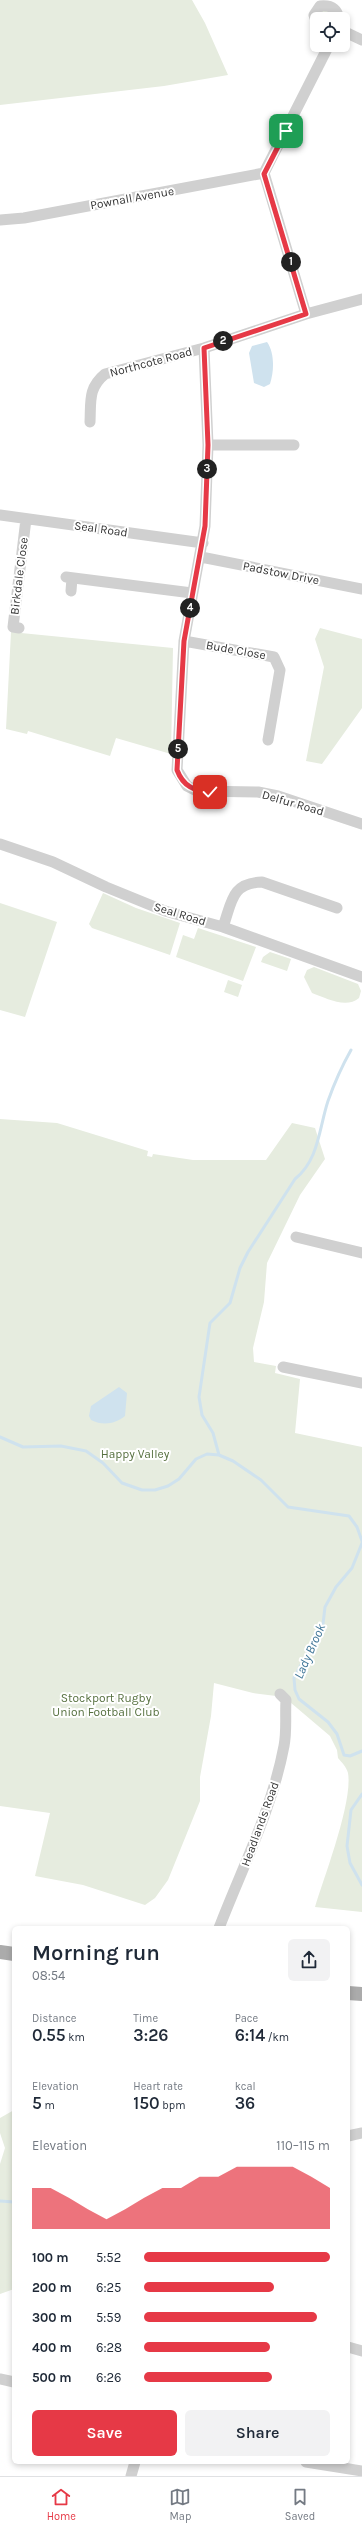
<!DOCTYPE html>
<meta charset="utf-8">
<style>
body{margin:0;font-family:Karla,sans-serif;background:#f2f2f3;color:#1f2937;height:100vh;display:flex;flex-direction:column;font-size:15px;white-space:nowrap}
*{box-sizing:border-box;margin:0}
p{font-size:13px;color:#747a83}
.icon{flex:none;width:22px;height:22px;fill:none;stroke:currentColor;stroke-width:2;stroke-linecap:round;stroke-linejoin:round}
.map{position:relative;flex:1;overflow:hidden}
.drawer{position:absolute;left:12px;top:1926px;width:338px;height:538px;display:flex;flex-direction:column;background:#fff;border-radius:6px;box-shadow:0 2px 6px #0003}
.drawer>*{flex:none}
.buttons{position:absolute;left:310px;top:12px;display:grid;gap:8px}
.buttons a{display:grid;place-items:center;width:40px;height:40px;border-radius:6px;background:#fff;box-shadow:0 2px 6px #0003;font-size:20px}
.pin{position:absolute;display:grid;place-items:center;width:34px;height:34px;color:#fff;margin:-17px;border-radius:8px;box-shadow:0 2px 6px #0006}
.km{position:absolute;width:20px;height:20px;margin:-10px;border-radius:50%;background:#222;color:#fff;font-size:11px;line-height:20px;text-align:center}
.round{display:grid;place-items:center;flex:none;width:42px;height:42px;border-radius:6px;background:#f2f2f3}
.overview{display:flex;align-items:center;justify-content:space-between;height:68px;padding:0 20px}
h1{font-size:22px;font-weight:600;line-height:30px}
.stats{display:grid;grid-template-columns:repeat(3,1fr);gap:6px;height:68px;padding:4px 20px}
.stats div{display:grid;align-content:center}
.stats b{font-size:17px;font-weight:600}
.stats small{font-size:11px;font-weight:400}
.stats p{font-size:11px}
.chart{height:112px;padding:8px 20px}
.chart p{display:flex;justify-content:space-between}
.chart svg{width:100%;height:72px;margin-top:4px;fill:#e63946;opacity:.7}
.button{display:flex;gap:8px;margin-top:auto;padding:8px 20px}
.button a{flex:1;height:46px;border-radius:6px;background:#e63946;color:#fff;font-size:16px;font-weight:600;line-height:46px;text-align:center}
.button a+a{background:#f2f2f3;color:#1f2937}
ul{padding:0 20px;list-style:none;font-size:13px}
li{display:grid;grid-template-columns:64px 48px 1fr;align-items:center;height:30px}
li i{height:10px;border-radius:5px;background:#e63946}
.tab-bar{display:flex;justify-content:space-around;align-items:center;height:56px;border-top:1px solid #e0e1e3;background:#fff;font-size:11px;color:#747a83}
.tab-bar a{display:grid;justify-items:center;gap:2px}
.tab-bar .selected{color:#e63946}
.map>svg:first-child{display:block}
.green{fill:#e6ecdf}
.water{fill:#cfe2ee}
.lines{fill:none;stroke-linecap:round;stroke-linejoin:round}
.stream{stroke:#cfe2ee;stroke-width:3}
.minor{stroke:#d0d0d0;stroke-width:11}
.major{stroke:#ababab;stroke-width:14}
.route-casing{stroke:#fff;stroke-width:8}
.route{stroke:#e63946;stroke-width:5}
.labels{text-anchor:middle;stroke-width:4;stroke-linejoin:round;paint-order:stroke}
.street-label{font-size:12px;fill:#333;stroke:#fff}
.park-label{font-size:12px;fill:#56703f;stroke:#fff}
.water-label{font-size:13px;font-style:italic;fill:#3f7597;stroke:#fff}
</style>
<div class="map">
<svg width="362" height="2476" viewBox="0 0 362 2476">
<rect width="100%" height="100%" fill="#fff"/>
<path class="green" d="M0,0H192L205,23L228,75L164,86L0,105Z
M320,6L339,19H317Z
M320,628L362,639V708L322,764L306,761L324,667L315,639Z
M11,632L173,648L171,754L116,738L110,756L28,731L27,734L6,729Z
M103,893L136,908L180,923L170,955L92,928L89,924Z
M0,903L57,922L25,1017L0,1010Z
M198,928L256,947L243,981L176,957L183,935L194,939Z
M270,952L291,959L287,971L261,962L263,957Z
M314,967L358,984L361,991L359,998C346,1009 326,998 312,993L304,977L307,970Z
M228,980L242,985L238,997L224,992Z
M0,1119L57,1123L148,1151L147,1156L152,1157L153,1154L193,1160H266L292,1123L315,1128L325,1159L300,1195L267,1263L264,1302L253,1348L254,1362L276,1366L275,1373L300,1379L295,1433L362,1447V1912L315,1907C324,1877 353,1802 348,1773C346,1766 342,1763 338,1758L337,1750L330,1736L284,1697L253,1693L214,1683L211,1716L200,1777V1801L168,1880L155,1898L145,1905L83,1885L35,1876L50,1813L0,1806Z
M14,2110V2289L0,2294V2164L5,2148L0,2133V2118Z"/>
<path class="water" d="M267,342C275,353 274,372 270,384L264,387L254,383L249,353L252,346Z
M119,1387L127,1393L125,1416C115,1424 103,1426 91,1420L89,1416L91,1406Z"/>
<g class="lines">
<path class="stream" d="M0,1437L23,1447L61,1446L86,1451L103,1463L122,1483L142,1490H155L168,1486L179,1479L196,1459L207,1454L219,1455L233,1461L261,1480L288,1507L349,1516L357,1527L362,1541
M219,1455L213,1433L202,1415L199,1397L210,1323L230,1303L240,1268L248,1252L295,1179C319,1160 319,1128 328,1101C334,1084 342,1066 351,1050
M362,1543L352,1568L336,1587L325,1607L323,1624L294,1678L295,1690L299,1699L328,1722L337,1734L344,1755L350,1756L362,1751
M362,1794L351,1810L347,1846L350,1863L362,1885
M0,2201L14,2202"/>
<path class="minor" d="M317,23L314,15L320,6C330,5 337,8 339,19
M343,31L362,40
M0,220L24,218L264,173
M306,314L264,173L329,45
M204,348L208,445L205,526L184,641L177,770L187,786L197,791L258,792L278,796L362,824
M90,422C91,401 88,388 105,374L204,348L306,314L362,299
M208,445H294
M0,515L203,543
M201,557L362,589
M66,577L192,593
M71,591L72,578
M19,628L13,627L26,519
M184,641L274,657L280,670L268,740
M0,844L53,862L106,887L165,911L223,927L362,977
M223,927C232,902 231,883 262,882L337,908
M296,1237L362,1253
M283,1367L362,1383
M219,1928C242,1868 272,1810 284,1746C287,1731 285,1715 286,1700L280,1694
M348,2136L362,2133
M348,2347L362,2351
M0,2379L14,2382
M306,2462L362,2471
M131,2476L135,2462"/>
<path class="major" d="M0,1952L14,1954
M348,1993L362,1994"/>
</g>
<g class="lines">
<defs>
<path id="route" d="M210,792C194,791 183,786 177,770L184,641L205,526L208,445L204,348L306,314L264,174L286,131"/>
</defs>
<use href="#route" class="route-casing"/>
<use href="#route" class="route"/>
</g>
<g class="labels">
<g class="street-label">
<text transform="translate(132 198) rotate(-10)" y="4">Pownall Avenue</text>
<text transform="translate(151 362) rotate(-15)" y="4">Northcote Road</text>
<text transform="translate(101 529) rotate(8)" y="4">Seal Road</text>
<text transform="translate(281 573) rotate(11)" y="4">Padstow Drive</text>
<text transform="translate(19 576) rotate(-83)" y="4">Birkdale Close</text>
<text transform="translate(236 650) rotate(10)" y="4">Bude Close</text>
<text transform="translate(293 803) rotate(16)" y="4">Delfur Road</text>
<text transform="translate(180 914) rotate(17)" y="4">Seal Road</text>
<text transform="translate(260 1824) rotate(-70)" y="4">Headlands Road</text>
</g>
<g class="park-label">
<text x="135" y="1458">Happy Valley</text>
<text x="106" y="1702">Stockport Rugby<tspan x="106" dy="14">Union Football Club</tspan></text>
</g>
<g class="water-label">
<text transform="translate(309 1651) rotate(-66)" y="5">Lady Brook</text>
</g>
</g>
</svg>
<div class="buttons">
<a><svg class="icon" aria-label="locate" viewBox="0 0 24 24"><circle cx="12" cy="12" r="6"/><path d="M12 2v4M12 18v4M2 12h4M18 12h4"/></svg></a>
</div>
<div class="pin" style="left:286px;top:131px;background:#1e9e55"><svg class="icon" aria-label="arrive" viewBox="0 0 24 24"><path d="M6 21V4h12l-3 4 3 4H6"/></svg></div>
<div class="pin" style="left:210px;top:792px;background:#d93025"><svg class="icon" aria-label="check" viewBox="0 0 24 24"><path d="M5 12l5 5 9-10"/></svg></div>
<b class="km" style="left:291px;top:262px">1</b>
<b class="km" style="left:223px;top:341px">2</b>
<b class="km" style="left:207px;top:469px">3</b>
<b class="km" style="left:190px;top:608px">4</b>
<b class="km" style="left:178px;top:749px">5</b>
<section class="drawer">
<div class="overview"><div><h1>Morning run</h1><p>08:54</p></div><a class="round"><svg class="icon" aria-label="share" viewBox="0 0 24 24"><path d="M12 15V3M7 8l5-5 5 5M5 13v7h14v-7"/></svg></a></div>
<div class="stats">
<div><p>Distance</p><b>0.55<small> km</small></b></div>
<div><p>Time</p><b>3:26</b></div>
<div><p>Pace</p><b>6:14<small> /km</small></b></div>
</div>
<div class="stats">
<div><p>Elevation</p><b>5<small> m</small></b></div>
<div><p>Heart rate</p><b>150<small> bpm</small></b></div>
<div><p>kcal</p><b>36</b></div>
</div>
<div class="chart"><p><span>Elevation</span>110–115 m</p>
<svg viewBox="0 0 160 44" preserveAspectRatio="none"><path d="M0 44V19L10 19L20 25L30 32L40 38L50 32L60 25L70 19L80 19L90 12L100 12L110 6L120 6L130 6L140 6L150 12L160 19V44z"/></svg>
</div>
<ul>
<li><b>100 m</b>5:52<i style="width:100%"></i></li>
<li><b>200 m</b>6:25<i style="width:70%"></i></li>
<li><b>300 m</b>5:59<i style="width:93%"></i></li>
<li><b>400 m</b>6:28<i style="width:68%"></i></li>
<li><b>500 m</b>6:26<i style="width:69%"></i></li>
</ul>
<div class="button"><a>Save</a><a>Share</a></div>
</section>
</div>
<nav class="tab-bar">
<a class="selected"><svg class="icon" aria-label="home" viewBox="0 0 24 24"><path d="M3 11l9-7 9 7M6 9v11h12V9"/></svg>Home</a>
<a><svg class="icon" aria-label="map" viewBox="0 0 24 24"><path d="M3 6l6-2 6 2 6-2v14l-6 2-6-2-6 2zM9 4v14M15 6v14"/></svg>Map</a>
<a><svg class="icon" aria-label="saved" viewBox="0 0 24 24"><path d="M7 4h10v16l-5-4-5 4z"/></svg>Saved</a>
</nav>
